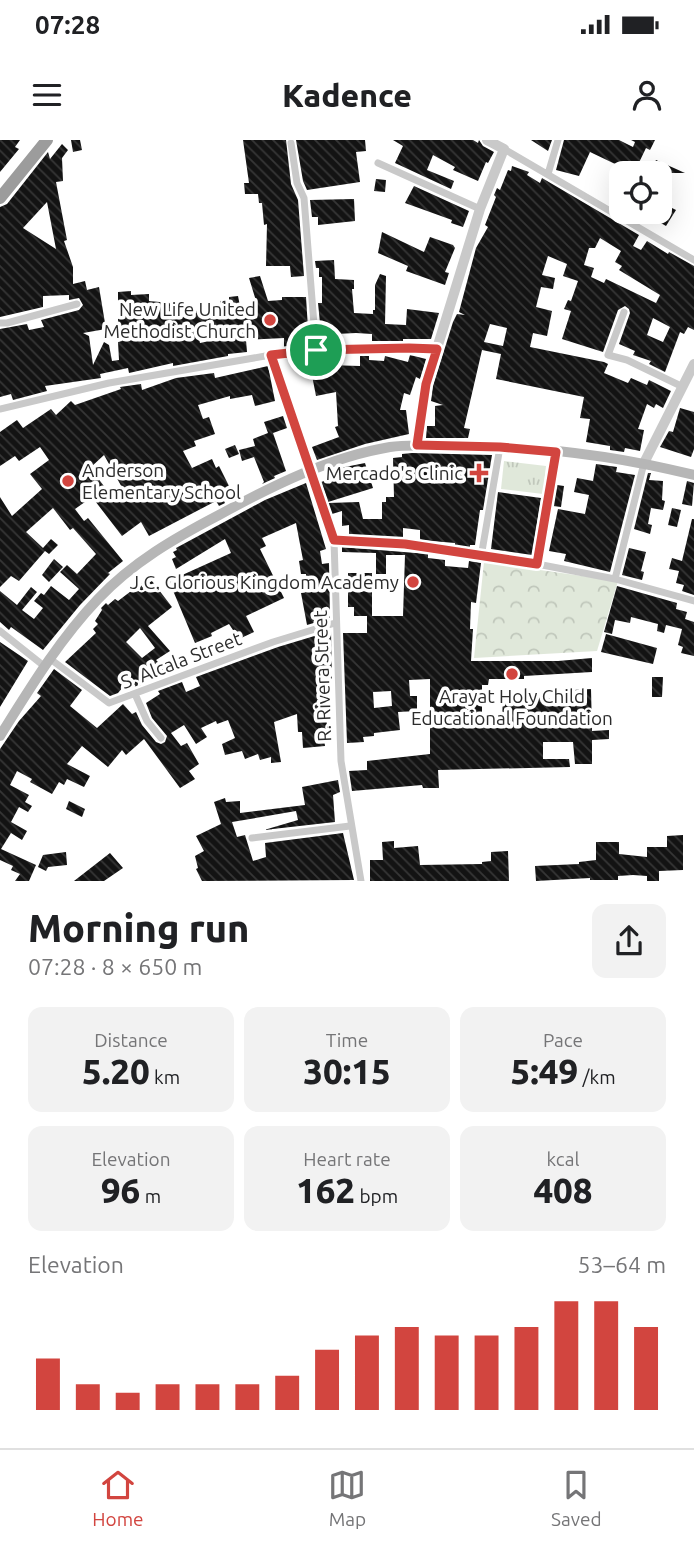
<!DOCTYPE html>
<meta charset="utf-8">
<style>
body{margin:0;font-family:Ubuntu,sans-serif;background:#f2f2f2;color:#202124;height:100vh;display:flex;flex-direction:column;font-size:26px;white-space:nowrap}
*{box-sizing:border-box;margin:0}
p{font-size:23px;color:#757577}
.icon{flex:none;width:38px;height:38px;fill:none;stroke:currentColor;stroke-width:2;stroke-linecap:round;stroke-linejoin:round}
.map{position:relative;height:741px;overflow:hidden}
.side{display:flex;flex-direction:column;background:#fff;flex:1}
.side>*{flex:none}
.tools{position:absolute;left:609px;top:21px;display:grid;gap:14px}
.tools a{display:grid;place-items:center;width:63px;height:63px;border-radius:14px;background:#fff;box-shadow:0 7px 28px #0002;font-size:35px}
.pin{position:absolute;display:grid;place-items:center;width:60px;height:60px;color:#fff;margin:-30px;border:4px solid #fff;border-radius:50%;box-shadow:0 2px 7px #0007}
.round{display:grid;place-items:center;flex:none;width:74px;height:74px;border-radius:14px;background:#f2f2f2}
.head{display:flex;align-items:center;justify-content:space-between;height:119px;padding:0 28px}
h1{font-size:38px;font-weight:800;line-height:52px}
.stats{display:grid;grid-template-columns:repeat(3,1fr);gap:10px;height:119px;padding:7px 28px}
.stats div{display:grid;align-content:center;border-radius:14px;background:#f2f2f2;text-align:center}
.stats b{font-size:35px;font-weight:800}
.stats small{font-size:19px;font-weight:400}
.stats p{font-size:19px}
.chart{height:196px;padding:14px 28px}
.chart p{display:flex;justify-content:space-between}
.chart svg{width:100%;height:126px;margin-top:7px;stroke:#d2453f;stroke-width:6}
.status{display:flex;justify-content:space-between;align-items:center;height:49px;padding:0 35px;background:#fff;direction:ltr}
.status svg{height:19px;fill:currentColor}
header{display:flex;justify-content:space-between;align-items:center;height:91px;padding:0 28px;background:#fff;font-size:32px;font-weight:800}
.dock{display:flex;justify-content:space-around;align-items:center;height:98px;border-top:2px solid #e0e0e0;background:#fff;font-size:19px;color:#757577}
.dock a{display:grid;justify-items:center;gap:4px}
.dock .current{color:#d2453f}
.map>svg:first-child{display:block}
.grass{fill:url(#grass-tufts)}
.forest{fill:url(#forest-crowns)}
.building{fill:url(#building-back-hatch);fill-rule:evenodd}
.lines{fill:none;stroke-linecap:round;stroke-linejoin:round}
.minor{stroke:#c9c9c9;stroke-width:7}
.tertiary{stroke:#c9c9c9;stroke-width:10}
.secondary{stroke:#b6b6b6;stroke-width:10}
.trunk{stroke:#9c9c9c;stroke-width:12}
.route-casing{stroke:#fff;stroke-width:14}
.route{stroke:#d2453f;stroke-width:9}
.poi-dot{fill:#d2453f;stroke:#fff;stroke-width:2.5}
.labels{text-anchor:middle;stroke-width:7;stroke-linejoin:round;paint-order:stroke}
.poi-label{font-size:19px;fill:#2c2c2c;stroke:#fff;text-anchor:end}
.street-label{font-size:19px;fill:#2c2c2c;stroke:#fff}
</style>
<div class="status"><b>07:28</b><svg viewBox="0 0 49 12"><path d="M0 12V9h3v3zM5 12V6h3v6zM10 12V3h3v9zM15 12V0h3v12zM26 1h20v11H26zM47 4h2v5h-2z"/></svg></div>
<header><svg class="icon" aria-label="menu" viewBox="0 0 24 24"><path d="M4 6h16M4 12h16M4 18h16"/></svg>Kadence<svg class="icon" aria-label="person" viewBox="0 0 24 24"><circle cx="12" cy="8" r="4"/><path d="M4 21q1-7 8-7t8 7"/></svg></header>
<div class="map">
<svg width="694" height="741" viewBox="0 0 694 741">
<defs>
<pattern id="grass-tufts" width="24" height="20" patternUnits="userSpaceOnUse" patternTransform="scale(1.75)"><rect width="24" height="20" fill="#e0e8da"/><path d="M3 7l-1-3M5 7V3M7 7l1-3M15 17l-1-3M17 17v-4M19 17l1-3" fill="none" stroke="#c0c7bb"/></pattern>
<pattern id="forest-crowns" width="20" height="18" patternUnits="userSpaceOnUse" patternTransform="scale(1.75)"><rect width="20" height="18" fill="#e0e8da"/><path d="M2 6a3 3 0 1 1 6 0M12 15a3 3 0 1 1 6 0" fill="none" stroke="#c0c7bb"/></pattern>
<pattern id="building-back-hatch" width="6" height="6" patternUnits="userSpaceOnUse" patternTransform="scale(1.75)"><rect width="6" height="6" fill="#131313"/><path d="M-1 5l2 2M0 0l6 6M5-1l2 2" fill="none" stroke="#363636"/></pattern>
</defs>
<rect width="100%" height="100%" fill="#fff"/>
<path class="grass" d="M504,321L546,326L543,354L501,349Z"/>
<path class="forest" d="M484,422L618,441L597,511L474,518Z"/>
<path class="building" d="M0,0H20L15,7L19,9L0,32Z
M71,0H80L82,10L73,12Z
M243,0H286L291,44L298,60L304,136L291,137L290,126H266L267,84L264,85L262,63H259L258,54H245L244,43H249Z
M296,0H365L366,11L356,12L360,42L307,50L303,41Z
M393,0H473L478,3L479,0L483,6L494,12L488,23L486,22L478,41L453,30L455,27L433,15L427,30L454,41L451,49L395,23L403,6Z
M531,0H552L548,11Z
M564,0H619L633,7L635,2L631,0H655L650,10L646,8L634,33L590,12L579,36L556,30Z
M62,4L68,10L62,18L63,41L56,42L67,100L64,101L73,127V144L85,141L87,150L99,147L106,189L83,193L89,196L93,225L104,202L109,205L112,221L119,220L118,202L122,201L118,187V152L131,151V155L149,154V161L170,163L171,179L190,175L189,171L221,170L220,161L229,160V157L238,156L240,166L257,164L249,138L260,136L268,161L282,160V157H306L309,204L284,207V198L246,200L247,212L228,214V216L173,226V223L129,233L128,228L100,234L101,238L45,246L47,251L13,260L11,254L0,257V189L27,184L29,190L44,187L41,180L79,170L83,165L79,158L69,160V155L43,156V167L0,177V67L7,64L48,12L50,19ZM47,62L56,109L23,88ZM211,186L214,200L200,203L196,188Z
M656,20L685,33H668L660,50V33H650Z
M512,26L529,32L527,35L540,43L542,38L639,95L633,106L641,110L647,101L668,114L669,112L694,126V190L688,187L684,194L680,192L665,232L649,224L651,221L633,215L635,211L619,204L630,173L629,169L625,166L618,170L603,212L562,199L571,171L564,169L568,160L571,161L578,141L563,136L567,124L548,116L542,135L555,138L553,149L541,147L536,167L552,171L547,196L533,193L530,207L604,222L608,224L604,233L628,243L631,238L647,245L649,240L671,251L663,268L656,264L654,268L647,264L638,289L644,290L640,311L625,308L624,312L610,310V306L586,302L590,279L580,278L584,257L496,239L501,214L482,210L464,288L470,289L468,298H426L427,286H435V266L443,265L431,261L433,246L453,182L457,174L465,175L459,172L476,108L488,87L485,85L496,57L494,55L497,48L500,50L508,30L511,31ZM600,98L621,111L615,122L622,126L619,130L660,155L656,163L606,139L604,143L591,137L594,128L584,125L589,108H595ZM653,178L670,187L663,202L647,195ZM490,184L507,188L503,206L484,202Z
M376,39L386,40L385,52L374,51Z
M621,41V70L610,64Z
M414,46L469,71L463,87L451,83L452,80L405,63Z
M354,59L355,81L318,85V77H312L310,60Z
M668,66L676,70L666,86L659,82Z
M382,92L424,112L430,97L453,105L455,108L445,132L449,133L445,145L406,131L408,126L378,113Z
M334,120L335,139L354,140V149H352L354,173L373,174V170H375V145L380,134L386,136L385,184L406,185L407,169L439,173L431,199H403V201H372V194L356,193L336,194V203H322L318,163H322V137H319V128H316L315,121Z
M410,215L426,219L420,239L416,237L410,255L404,253L400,270H406L409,294L365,304L317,320L312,307L339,297L335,287L338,286L336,252L316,256L309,220L326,218L327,225L360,226V216H369V220L384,221L385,216L408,222Z
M268,226L275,261L255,266L252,255L230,259V256L198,265L203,279L209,277L215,294L194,301L196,306L183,311L192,328L212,319L216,328L219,326L231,350L221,355L225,363L219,366L216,361L149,396L141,382L122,396L92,357L75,369L84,381L88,378L123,421L108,433L110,434L80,465L43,510L11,487L9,490L0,482V451L17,465L31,447L37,452L22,470L34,479L43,468L34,461L41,453L44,455L51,446L69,460L79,449L60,432L67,425L77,434L96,414L73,388L70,390L53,368L26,392L43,408L51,399L58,405L49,414L45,411L19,441L11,436L0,447V357L12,376L42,349L30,334L49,320L40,307L19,321L15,316L0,326V292L17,280L23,288L51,269L56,275L71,261L75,265L121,249L120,247L141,244L142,250L176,238L214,233L215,238ZM104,315L124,351L114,359L90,328Z
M680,268L694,272V309L691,317L660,307L669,291L673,292Z
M283,276L287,288L273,293L286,331L274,336L275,338L262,344L264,342L254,317L242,321L239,310L255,306L253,299L268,293L264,282Z
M235,305L239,314L229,318L225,309Z
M412,313L492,315L483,370H480L475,405H470V408L455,405V403L420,400V390L403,388V398L349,395V385L342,386V371L332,374L328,363L359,362L363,379H382V362H386V357H394L393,318L402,317V314Z
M365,323L373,348L328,362L321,342L343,335L340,328Z
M596,324L617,327L616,332L635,335L610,432L564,421L566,414L549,411L558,369L585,374L589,355L574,352L577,338L593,341Z
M648,333H651L649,340L663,341L662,360L665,361L663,370L651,368L648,384L652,385L650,394L634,389Z
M687,341L694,343L692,366L682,364Z
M306,343L326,409L320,411L322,424L329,423L330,478L307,485L301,453L306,452V434H301L299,421L303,420L296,383L262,398L266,406L260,409L284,458L246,476L254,492L239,499L229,484L211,493L212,496L195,503L169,441L231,413L225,399L176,429L172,419L176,417L173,412L177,410L176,408L265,360Z
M557,345L564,346L561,367L553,366Z
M498,352L541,358L532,415L491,409Z
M672,368L681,370L677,387L668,385Z
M692,379H694V455L682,451L684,445L676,443L679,431L669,429L672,418L682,421Z
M342,407L428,414V418L445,420V426L468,428L469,421L481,423L476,463L471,462L470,489H473L471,521H558L592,518V532L524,536V539H489L488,545H482V582H502L503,556L572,559V550L591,549L592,591L609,590V599L592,600V624H575L573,602H543V619H569L570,627L438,630L439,648H423L422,645L352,651L349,631L367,630V621L430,614V539L409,540L410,556H417V571L398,572L400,590L374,593V596L363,597L364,602L347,603L343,493H367V476H354V467H348V433H372V476H403L405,415H386V434H376V413L342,412ZM391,551L392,566L374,568L373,552Z
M629,408L646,412L641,431L644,432L642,440L622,435Z
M54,419L63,427L49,442L42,435Z
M152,441L172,467L148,486L170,511L156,520L167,531L154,540L150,536L141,545L134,547L128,541L118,553L110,556L65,522L96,493L93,489L98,484L95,481L102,470L101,468L106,463L108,465L115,459L118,461L143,442L145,445ZM140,488L155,508L142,518L126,502Z
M617,446L677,463L676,469L687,472L685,479L694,482V516L681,513L683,507L678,505L682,489L666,485L664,493L657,491L658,484L631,477L630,483L615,480L612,494L604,492Z
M331,491L332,546H329L330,559H323L328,591L323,592L325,606L303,608L302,592H298L297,574L274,582L281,622L271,623V617L260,620L258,614L245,619L242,611L225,615L222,604L235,598L228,580L217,584L216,581L201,588L207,597L196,604L184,585L171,593L181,606L187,603L199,624L189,631L195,639L180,648L144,599L126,615L122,610L108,627L82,606L67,624L90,636L84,647L67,639L64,645L59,642L52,654L30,642L32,639L17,631L10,645L29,655L25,662L32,666L28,672L19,667L11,682L27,691L22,700L11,693L1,709L36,725L29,741H15L20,734L11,730L13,726L0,720V609L19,581L41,556L37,553L54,529L82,550L70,566L97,588L123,564L132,574L136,572L142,585L156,602L161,604L165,602L167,596L152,578L146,563L160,554L158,551L182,542L186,552L200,546L196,537L278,507Z
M606,494L657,508L653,524L601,512Z
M0,502L28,521L0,567Z
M652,537H663L662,557H652Z
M338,640L340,652L333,655L335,682L264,690L298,680L296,671L232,682L237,697L245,695L253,721L266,717L265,703L343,693L354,740L202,741L196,729L198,728L195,716L204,711L196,696L221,684L214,662L225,658L226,662L240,661V673L305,665L302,647Z
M69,661L85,669L82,677L66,669Z
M683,695V730L659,731V741H647V736L633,735L618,736V740H590V738L536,741L535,726L579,724V722L596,720V702H619V714L647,717V707H667V696Z
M394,701V708L418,706L420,725L482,724V722L491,721V712L508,711L509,741H370V720H383L382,702Z
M66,712L67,725L48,727L46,731L38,727L43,715Z
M110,713L123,728L104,741H74Z"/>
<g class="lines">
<path class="minor" d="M291,3L297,43L304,58L316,210
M504,9L694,120
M378,23L480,69
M548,34L558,0
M624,172L608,215L627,220L681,246
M0,183H7L77,164
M271,215L334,400L341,621L361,741
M0,269L109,243L271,215L316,210L437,209
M334,400L405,404L537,424L615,439L694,461
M481,417L500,307
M537,424L556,312
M615,439L644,323
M0,491L44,526
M49,518L109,563L273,502L335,483
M135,554L147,581L161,598
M252,698L350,686"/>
<path class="tertiary" d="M417,305L426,244L480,69L504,9L487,0
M644,323L694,224"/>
<path class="secondary" d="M0,596C30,548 59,500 98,459C133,422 175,398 219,375C272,346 330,317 390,307C409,304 429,306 448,306C531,305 614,315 694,335"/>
<path class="trunk" d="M0,58L47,0"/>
</g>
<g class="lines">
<defs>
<path id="route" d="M409,208L437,209L426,244L417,305L500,307L556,312L537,424L405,404L334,400L271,215L316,210Z"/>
</defs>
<use href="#route" class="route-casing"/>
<use href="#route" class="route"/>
</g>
<g class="poi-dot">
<circle cx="270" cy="180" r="7"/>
<path d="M475.5 322.5h7v7h7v7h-7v7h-7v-7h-7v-7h7z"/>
<circle cx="68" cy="341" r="7"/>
<circle cx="413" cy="442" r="7"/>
<circle cx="512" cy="534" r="7"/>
</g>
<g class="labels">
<g class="poi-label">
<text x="256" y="176">New Life United<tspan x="256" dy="22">Methodist Church</tspan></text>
<text x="82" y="337" text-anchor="start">Anderson<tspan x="82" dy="22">Elementary School</tspan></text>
<text x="463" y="340">Mercado's Clinic</text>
<text x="399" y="449">J.C. Glorious Kingdom Academy</text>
<text x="512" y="563" text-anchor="middle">Arayat Holy Child<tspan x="512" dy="22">Educational Foundation</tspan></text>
</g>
<g class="street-label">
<text transform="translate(181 520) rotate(-21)" y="7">S. Alcala Street</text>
<text transform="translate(322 536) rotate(-92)" y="7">R. Rivera Street</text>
</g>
</g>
</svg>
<div class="tools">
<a><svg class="icon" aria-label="locate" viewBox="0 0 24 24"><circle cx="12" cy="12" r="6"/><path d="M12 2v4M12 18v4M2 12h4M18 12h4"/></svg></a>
</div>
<div class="pin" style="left:316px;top:210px;background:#1e9e55"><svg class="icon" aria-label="arrive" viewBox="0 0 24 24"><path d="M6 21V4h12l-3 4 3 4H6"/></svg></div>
</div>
<section class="side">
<div class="head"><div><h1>Morning run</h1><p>07:28 · 8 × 650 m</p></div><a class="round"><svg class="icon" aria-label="share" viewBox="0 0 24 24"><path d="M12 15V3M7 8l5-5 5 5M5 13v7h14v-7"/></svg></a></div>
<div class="stats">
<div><p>Distance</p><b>5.20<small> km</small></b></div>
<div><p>Time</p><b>30:15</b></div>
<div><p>Pace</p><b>5:49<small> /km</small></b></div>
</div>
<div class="stats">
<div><p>Elevation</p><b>96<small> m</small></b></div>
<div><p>Heart rate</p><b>162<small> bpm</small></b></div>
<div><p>kcal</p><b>408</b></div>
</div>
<div class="chart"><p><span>Elevation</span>53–64 m</p>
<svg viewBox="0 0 160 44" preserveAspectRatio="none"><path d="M5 44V26M15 44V35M25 44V38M35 44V35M45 44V35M55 44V35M65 44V32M75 44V23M85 44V18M95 44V15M105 44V18M115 44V18M125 44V15M135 44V6M145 44V6M155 44V15"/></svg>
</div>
</section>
<nav class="dock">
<a class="current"><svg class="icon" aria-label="home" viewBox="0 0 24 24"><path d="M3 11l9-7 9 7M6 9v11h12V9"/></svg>Home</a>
<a><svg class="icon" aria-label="map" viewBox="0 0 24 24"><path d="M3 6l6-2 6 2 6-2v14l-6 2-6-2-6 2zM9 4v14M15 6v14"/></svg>Map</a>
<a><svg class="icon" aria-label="saved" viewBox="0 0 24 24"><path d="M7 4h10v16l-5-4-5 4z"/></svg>Saved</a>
</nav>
